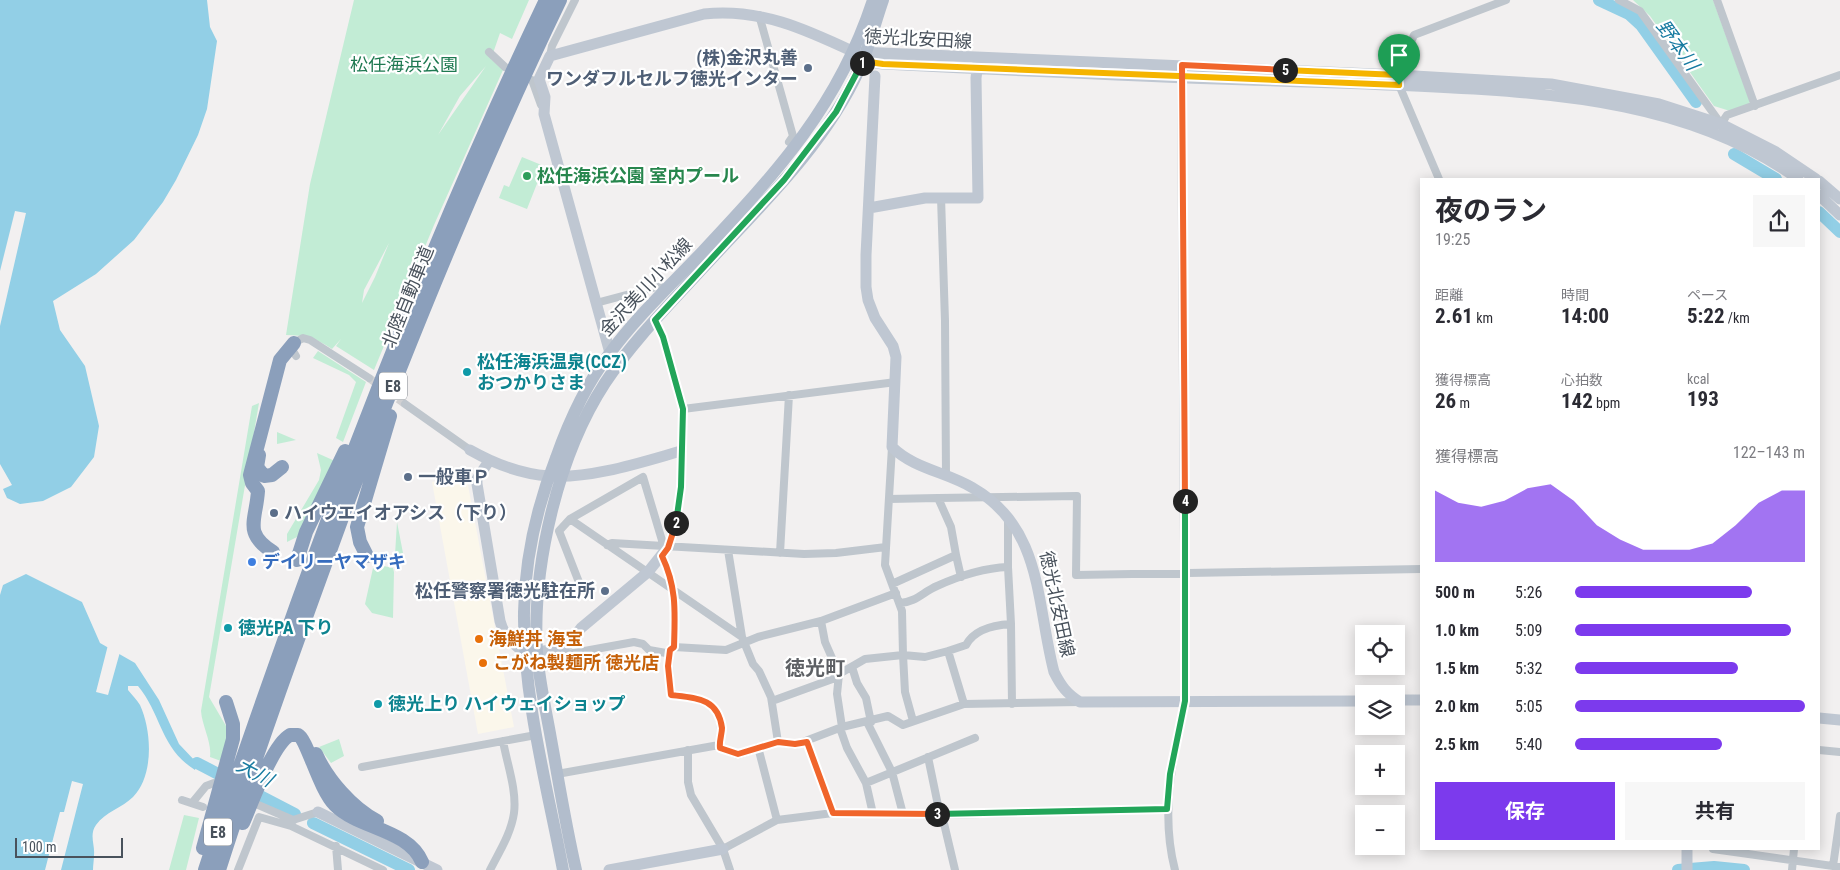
<!DOCTYPE html>
<html lang="ja">
<meta charset="utf-8">
<style>
body{margin:0;font-family:"Roboto Condensed","Noto Sans JP",sans-serif;background:#f7f7f7;color:#2b2b33;height:100vh;display:flex;flex-direction:column;font-size:19px;white-space:nowrap}
*{box-sizing:border-box;margin:0}
p{font-size:16px;color:#7c7c81}
.icon{flex:none;width:28px;height:28px;fill:none;stroke:currentColor;stroke-width:2;stroke-linecap:round;stroke-linejoin:round}
.map{position:relative;flex:1;overflow:hidden}
.sheet{position:absolute;left:1420px;top:178px;width:400px;height:672px;display:flex;flex-direction:column;background:#fff;border-radius:0px;box-shadow:0 2px 12px #0003}
.sheet>*{flex:none}
.controls{position:absolute;left:1355px;top:625px;display:grid;gap:10px}
.controls a{display:grid;place-items:center;width:50px;height:50px;border-radius:0px;background:#fff;box-shadow:0 2px 12px #0003;font-size:25px}
.scale{position:absolute;left:15px;bottom:12px;width:108px;box-sizing:border-box;padding-left:5px;border:2px solid #49525c;border-top:0;font-size:14px;line-height:18px;white-space:nowrap;color:#49525c;-webkit-text-stroke:4px #fff;paint-order:stroke}
.pin{position:absolute;display:grid;place-items:center;width:42px;height:42px;color:#fff;margin:-51px -21px;border-radius:50% 50% 50% 0;rotate:-45deg;box-shadow:0 0 5px #0007}
.pin .icon{rotate:45deg}
.km{position:absolute;width:25px;height:25px;margin:-12px;border-radius:50%;background:#222;color:#fff;font-size:14px;line-height:25px;text-align:center}
.round{display:grid;place-items:center;flex:none;width:52px;height:52px;border-radius:0px;background:#f7f7f7}
.head{display:flex;align-items:center;justify-content:space-between;height:85px;padding:0 15px}
h1{font-size:28px;font-weight:700;line-height:38px}
.stats{display:grid;grid-template-columns:repeat(3,1fr);gap:8px;height:85px;padding:5px 15px}
.stats div{display:grid;align-content:center}
.stats b{font-size:21px;font-weight:700}
.stats small{font-size:14px;font-weight:400}
.stats p{font-size:14px}
.chart{height:140px;padding:10px 15px}
.chart p{display:flex;justify-content:space-between}
.chart svg{width:100%;height:90px;margin-top:5px;fill:#7c3aed;opacity:.7}
.action{display:flex;gap:10px;margin-top:auto;padding:10px 15px}
.action a{flex:1;height:58px;border-radius:0px;background:#7c3aed;color:#fff;font-size:20px;font-weight:700;line-height:58px;text-align:center}
.action a+a{background:#f7f7f7;color:#2b2b33}
ul{padding:0 15px;list-style:none;font-size:16px}
li{display:grid;grid-template-columns:80px 60px 1fr;align-items:center;height:38px}
li i{height:12px;border-radius:6px;background:#7c3aed}
.map>svg:first-child{display:block}
.commercial{fill:#fbf7eb}
.green{fill:#c2ecd5;fill-rule:evenodd}
.water{fill:#92cfe6}
.pier{fill:#f2f0f0}
.lines{fill:none;stroke-linecap:round;stroke-linejoin:round}
.river{stroke:#92cfe6;stroke-width:12}
.street-tunnel{stroke:#d0d0d2;stroke-width:8;stroke-dasharray:8 4;stroke-linecap:butt}
.street{stroke:#bfc6cd;stroke-width:8}
.secondary{stroke:#bfc7d2;stroke-width:11}
.primary{stroke:#b2bdcc;stroke-width:12}
.highway{stroke:#8b9fbb;stroke-width:14}
.split-1-casing{stroke:#fff;stroke-width:10}
.split-2-casing{stroke:#fff;stroke-width:10}
.split-3-casing{stroke:#fff;stroke-width:10}
.split-4-casing{stroke:#fff;stroke-width:10}
.split-5-casing{stroke:#fff;stroke-width:10}
.split-6-casing{stroke:#fff;stroke-width:10}
.split-1{stroke:#f5b400;stroke-width:6}
.split-2{stroke:#22a559;stroke-width:6}
.split-3{stroke:#f0652b;stroke-width:6}
.split-4{stroke:#22a559;stroke-width:6}
.split-5{stroke:#f0652b;stroke-width:6}
.split-6{stroke:#f5b400;stroke-width:6}
.service-dot{fill:#5c6f8a;stroke:#fff;stroke-width:2}
.leisure-dot{fill:#2e9e5b;stroke:#fff;stroke-width:2}
.culture-dot{fill:#0f9aa8;stroke:#fff;stroke-width:2}
.shop-dot{fill:#3f7fe0;stroke:#fff;stroke-width:2}
.food-dot{fill:#e8710a;stroke:#fff;stroke-width:2}
.labels{text-anchor:middle;stroke-width:4.5;stroke-linejoin:round;paint-order:stroke}
.shield{fill:#fff;stroke:#80868d;stroke-width:1}
.shield-label{font-size:16px;font-weight:bold;fill:#49525c}
.street-label{font-size:18px;fill:#49525c;stroke:#fff}
.service-label{font-size:18px;font-weight:bold;fill:#4e5e75;stroke:#fff;text-anchor:end}
.park-label{font-size:18px;fill:#1e7951;stroke:#fff}
.leisure-label{font-size:18px;font-weight:bold;fill:#27864d;stroke:#fff;text-anchor:start}
.culture-label{font-size:18px;font-weight:bold;fill:#0d838f;stroke:#fff;text-anchor:start}
.shop-label{font-size:18px;font-weight:bold;fill:#366cbe;stroke:#fff;text-anchor:start}
.food-label{font-size:18px;font-weight:bold;fill:#c56008;stroke:#fff;text-anchor:start}
.water-label{font-size:19px;font-style:italic;fill:#177ba1;stroke:#fff}
.quarter-label{font-size:20px;font-weight:bold;fill:#5d6064;stroke:#fff}
</style>
<div class="map">
<svg width="1840" height="870" viewBox="0 0 1840 870">
<rect width="100%" height="100%" fill="#f2f0f0"/>
<path class="commercial" d="M466,475L514,727L478,734L432,482Z"/>
<path class="green" d="M354,0H529L512,39L500,33L491,59L503,70L434,225L374,370L336,346L341,339L332,349C316,338 304,335 286,335L310,184ZM486,66L438,135L460,96ZM389,243L375,277L362,303L364,290Z
M1633,0H1713L1750,102L1748,105L1730,111L1714,106L1650,16Z
M522,157L544,166L527,209L499,198L504,185L509,187Z
M318,351L366,382L343,442L336,438L356,382L349,375L313,358Z
M259,403L209,697L229,731L221,761L210,757C212,742 202,726 201,711L252,406Z
M277,432L296,440L277,444Z
M317,453L335,461L297,537L287,542V534L319,480L321,470Z
M397,522L403,553L395,555Z
M379,565L393,568L394,572L393,618L372,613L365,604L373,568Z
M339,739L344,756L331,763L319,747Z
M184,815L199,818L186,870H169Z"/>
<path class="water" d="M0,0H207L210,27L217,41L207,109L198,135L176,180L163,202L134,240L96,274L53,301L60,330L85,366L99,426L94,457L71,487L43,501L20,504L7,498L3,489L12,485L0,464Z
M26,574L82,602L100,643L135,663L159,700L179,744L197,763L195,770C160,748 162,715 138,686H128V690C132,695 137,700 140,705C152,731 154,776 133,797C122,808 105,812 96,825C89,835 95,844 94,855C94,860 93,865 93,870H0V595L3,585Z"/>
<path class="pier" d="M15,211L26,213L0,326V271Z
M108,645L120,652L108,695L96,692Z
M72,781L83,784L61,870H45L60,812H64Z"/>
<g class="lines">
<path class="river" d="M1599,0L1629,14L1641,25L1696,102
M1734,154L1776,179
M1819,212L1840,232
M197,763L295,814
M313,823L409,870
M1678,870L1714,867L1744,870"/>
<path class="street-tunnel" d="M369,378L405,404"/>
<path class="street" d="M1619,0L1640,11L1721,124L1727,115L1840,75
M1717,0L1755,106
M759,15L793,136L789,142
M489,52L505,67
M550,56L552,46L575,0
M532,80L541,105L545,104
M1439,179L1399,85L1398,75L1414,35L1506,0
M941,197L945,321L946,476
M596,303L660,286
M655,320L663,337L683,409L681,487L676,528L668,547
M296,356L293,351L294,343L303,338L310,340L369,378
M405,404L470,450
M683,409L896,382
M892,447L885,565L902,611L903,655L925,657L948,651L964,704
M938,498L1077,496L1076,575L1421,569
M889,499L938,498L951,527L956,555L892,584
M570,519L742,637L753,664L759,671L771,697L778,742
M607,545L612,543L804,554L836,553L886,547
M728,550L742,637
M780,553L789,395
M956,555L961,577
M662,556C677,588 676,612 674,647
M1008,567L1011,624
M582,590L559,531L570,519L643,477L664,547
M900,603C916,602 923,592 937,586C959,576 984,568 1008,567V519
M821,621L825,642L839,674L865,659L903,655L905,692L913,721
M558,649L568,654L634,642L643,644L649,650L666,653L674,647L726,650L758,637L821,621L896,593
M670,650L669,666L671,695C697,698 719,699 721,729C722,734 719,739 719,745
M948,651L966,645C974,630 994,625 1011,624L1012,704
M852,667L857,683L866,698L871,722
M839,674L837,694L842,727
M772,701L838,677
M867,722L892,772L903,814
M840,728L847,748L866,783L873,814
M807,742L833,813
M758,747L777,820
M688,750V782L691,795L723,849L730,870
M1819,750L1840,752
M928,757L940,815
M362,767L536,735
M557,774L719,745L720,748L738,755L778,742L795,745L842,727L888,716L903,725L964,704L1080,702
M866,783L975,738
M182,800L203,807
M249,801L293,820
M192,803L206,786L214,783L221,787
M942,815L955,870
M1840,816L1838,831H1840
M292,824L293,820L318,812
M336,846L338,870
M723,849L777,820L833,813L942,815L1167,809
M1713,849L1840,867
M1833,866L1838,831
M238,870L259,817L291,826L383,870
M490,870C499,852 511,834 514,813C517,790 507,764 503,741
M1175,870C1160,813 1173,758 1185,701L1181,74
M1792,870L1794,849"/>
<path class="secondary" d="M858,52L1398,75L1551,84L1659,104L1721,124L1776,152L1816,179
M875,76L866,255V287L868,300L875,318L893,346L896,357L892,447C914,469 947,472 973,488C1043,528 1036,603 1054,672C1061,686 1067,694 1080,702L1364,701
M1819,181L1840,199
M1819,195L1840,215
M869,208L925,198H978L976,78L978,62
M610,353L544,114L545,97L539,79L550,56L704,14C760,8 805,29 854,52L862,61L883,64C1004,70 1126,76 1248,80C1310,82 1373,84 1435,87C1559,93 1694,103 1798,179
M470,450C493,463 522,474 549,476C591,479 642,462 681,451
M489,461L477,479V484L500,621C504,636 512,644 526,653
M537,652L558,649L569,644L581,628L648,572L668,547
M1396,700H1421
M1819,718L1840,720
M318,812L437,870
M1687,849V870
M609,870L723,849"/>
<path class="primary" d="M563,870C547,786 523,698 524,612C525,559 537,506 556,458C569,421 586,384 610,353C637,316 672,284 703,251C777,172 839,105 873,0
M576,870C566,827 559,783 551,739C546,710 539,681 537,652C532,566 558,455 605,383C632,342 668,306 701,270C758,208 823,148 859,70C869,48 875,23 883,0"/>
<path class="highway" d="M259,455L257,467L264,476L272,475L282,467
M273,552C243,533 256,521 258,491L252,483L250,475L280,360L294,343
M367,556L360,542L357,527L390,416
M297,560L306,532L345,451
M316,754C327,779 352,808 377,821
M243,823C252,803 272,745 290,735H298C307,739 319,789 335,805C359,829 408,829 422,862
M203,848L233,739V724L226,702
M205,870C234,780 266,692 297,604C371,399 452,196 546,0
M219,870C257,751 300,633 343,515C409,341 479,168 560,0"/>
</g>
<g class="lines">
<defs>
<path id="split-1" d="M862,63V61L883,64L1399,85"/>
<path id="split-2" d="M676,523L681,487L683,409L663,337L655,320L784,180L836,112L862,63"/>
<path id="split-3" d="M676,523L668,548L662,556C677,588 675,612 674,647L670,650L668,666L671,695C697,698 718,698 722,728C722,734 719,741 720,748L738,754L778,742L795,744L807,742L833,813L937,814"/>
<path id="split-4" d="M937,814L1167,809L1170,774L1185,701V501"/>
<path id="split-5" d="M1185,501L1182,65L1285,70"/>
<path id="split-6" d="M1285,70L1398,75L1399,85"/>
</defs>
<use href="#split-1" class="split-1-casing"/>
<use href="#split-2" class="split-2-casing"/>
<use href="#split-3" class="split-3-casing"/>
<use href="#split-4" class="split-4-casing"/>
<use href="#split-5" class="split-5-casing"/>
<use href="#split-6" class="split-6-casing"/>
<use href="#split-1" class="split-1"/>
<use href="#split-2" class="split-2"/>
<use href="#split-3" class="split-3"/>
<use href="#split-4" class="split-4"/>
<use href="#split-5" class="split-5"/>
<use href="#split-6" class="split-6"/>
</g>
<g class="service-dot">
<circle cx="808" cy="68" r="5"/>
<circle cx="408" cy="477" r="5"/>
<circle cx="274" cy="513" r="5"/>
<circle cx="605" cy="591" r="5"/>
</g>
<circle class="leisure-dot" cx="527" cy="176" r="5"/>
<g class="culture-dot">
<circle cx="467" cy="372" r="5"/>
<circle cx="228" cy="628" r="5"/>
<circle cx="378" cy="704" r="5"/>
</g>
<circle class="shop-dot" cx="252" cy="562" r="5"/>
<g class="food-dot">
<circle cx="479" cy="639" r="5"/>
<circle cx="483" cy="663" r="5"/>
</g>
<g class="labels">
<g class="shield">
<rect x="379" y="372.5" width="28" height="27" rx="4"/>
<rect x="204" y="818.5" width="28" height="27" rx="4"/>
</g>
<g class="shield-label">
<text x="393" y="392">E8</text>
<text x="218" y="838">E8</text>
</g>
<g class="street-label">
<text transform="translate(918 39) rotate(3)" y="6">徳光北安田線</text>
<text transform="translate(646 287) rotate(-47)" y="6">金沢美川小松線</text>
<text transform="translate(408 297) rotate(-68)" y="6">北陸自動車道</text>
<text transform="translate(1057 604) rotate(78)" y="6">徳光北安田線</text>
</g>
<g class="service-label">
<text x="798" y="64">(株)金沢丸善<tspan x="798" dy="21">ワンダフルセルフ徳光インター</tspan></text>
<text x="418" y="483" text-anchor="start">一般車Ｐ</text>
<text x="284" y="519" text-anchor="start">ハイウエイオアシス（下り）</text>
<text x="595" y="597">松任警察署徳光駐在所</text>
</g>
<g class="park-label">
<text x="404" y="71">松任海浜公園</text>
</g>
<g class="leisure-label">
<text x="537" y="182">松任海浜公園 室内プール</text>
</g>
<g class="culture-label">
<text x="477" y="368">松任海浜温泉(CCZ)<tspan x="477" dy="21">おつかりさま</tspan></text>
<text x="238" y="634">徳光PA 下り</text>
<text x="388" y="710">徳光上り ハイウェイショップ</text>
</g>
<g class="shop-label">
<text x="262" y="568">デイリーヤマザキ</text>
</g>
<g class="food-label">
<text x="489" y="645">海鮮丼 海宝</text>
<text x="493" y="669">こがね製麺所 徳光店</text>
</g>
<g class="water-label">
<text transform="translate(1678 45) rotate(54)" y="7">野本川</text>
<text transform="translate(255 772) rotate(28)" y="7">大川</text>
</g>
<g class="quarter-label">
<text x="815" y="675">徳光町</text>
</g>
</g>
</svg>
<div class="controls">
<a><svg class="icon" aria-label="locate" viewBox="0 0 24 24"><circle cx="12" cy="12" r="6"/><path d="M12 2v4M12 18v4M2 12h4M18 12h4"/></svg></a>
<a><svg class="icon" aria-label="layers" viewBox="0 0 24 24"><path d="M12 4l9 5-9 5-9-5zM3 14l9 5 9-5"/></svg></a>
<a>+</a>
<a>−</a>
</div>
<div class="scale">100 m</div>
<div class="pin" style="left:1399px;top:85px;background:#1e9e55"><svg class="icon" aria-label="arrive" viewBox="0 0 24 24"><path d="M6 21V4h12l-3 4 3 4H6"/></svg></div>
<b class="km" style="left:862px;top:63px">1</b>
<b class="km" style="left:676px;top:523px">2</b>
<b class="km" style="left:937px;top:814px">3</b>
<b class="km" style="left:1185px;top:501px">4</b>
<b class="km" style="left:1285px;top:70px">5</b>
<section class="sheet">
<div class="head"><div><h1>夜のラン</h1><p>19:25</p></div><a class="round"><svg class="icon" aria-label="share" viewBox="0 0 24 24"><path d="M12 15V3M7 8l5-5 5 5M5 13v7h14v-7"/></svg></a></div>
<div class="stats">
<div><p>距離</p><b>2.61<small> km</small></b></div>
<div><p>時間</p><b>14:00</b></div>
<div><p>ペース</p><b>5:22<small> /km</small></b></div>
</div>
<div class="stats">
<div><p>獲得標高</p><b>26<small> m</small></b></div>
<div><p>心拍数</p><b>142<small> bpm</small></b></div>
<div><p>kcal</p><b>193</b></div>
</div>
<div class="chart"><p><span>獲得標高</span>122–143 m</p>
<svg viewBox="0 0 160 44" preserveAspectRatio="none"><path d="M0 44V9L10 15L20 17L30 14L40 8L50 6L60 14L70 26L80 33L90 38L100 38L110 38L120 35L130 26L140 15L150 9L160 9V44z"/></svg>
</div>
<ul>
<li><b>500 m</b>5:26<i style="width:77%"></i></li>
<li><b>1.0 km</b>5:09<i style="width:94%"></i></li>
<li><b>1.5 km</b>5:32<i style="width:71%"></i></li>
<li><b>2.0 km</b>5:05<i style="width:100%"></i></li>
<li><b>2.5 km</b>5:40<i style="width:64%"></i></li>
</ul>
<div class="action"><a>保存</a><a>共有</a></div>
</section>
</div>
